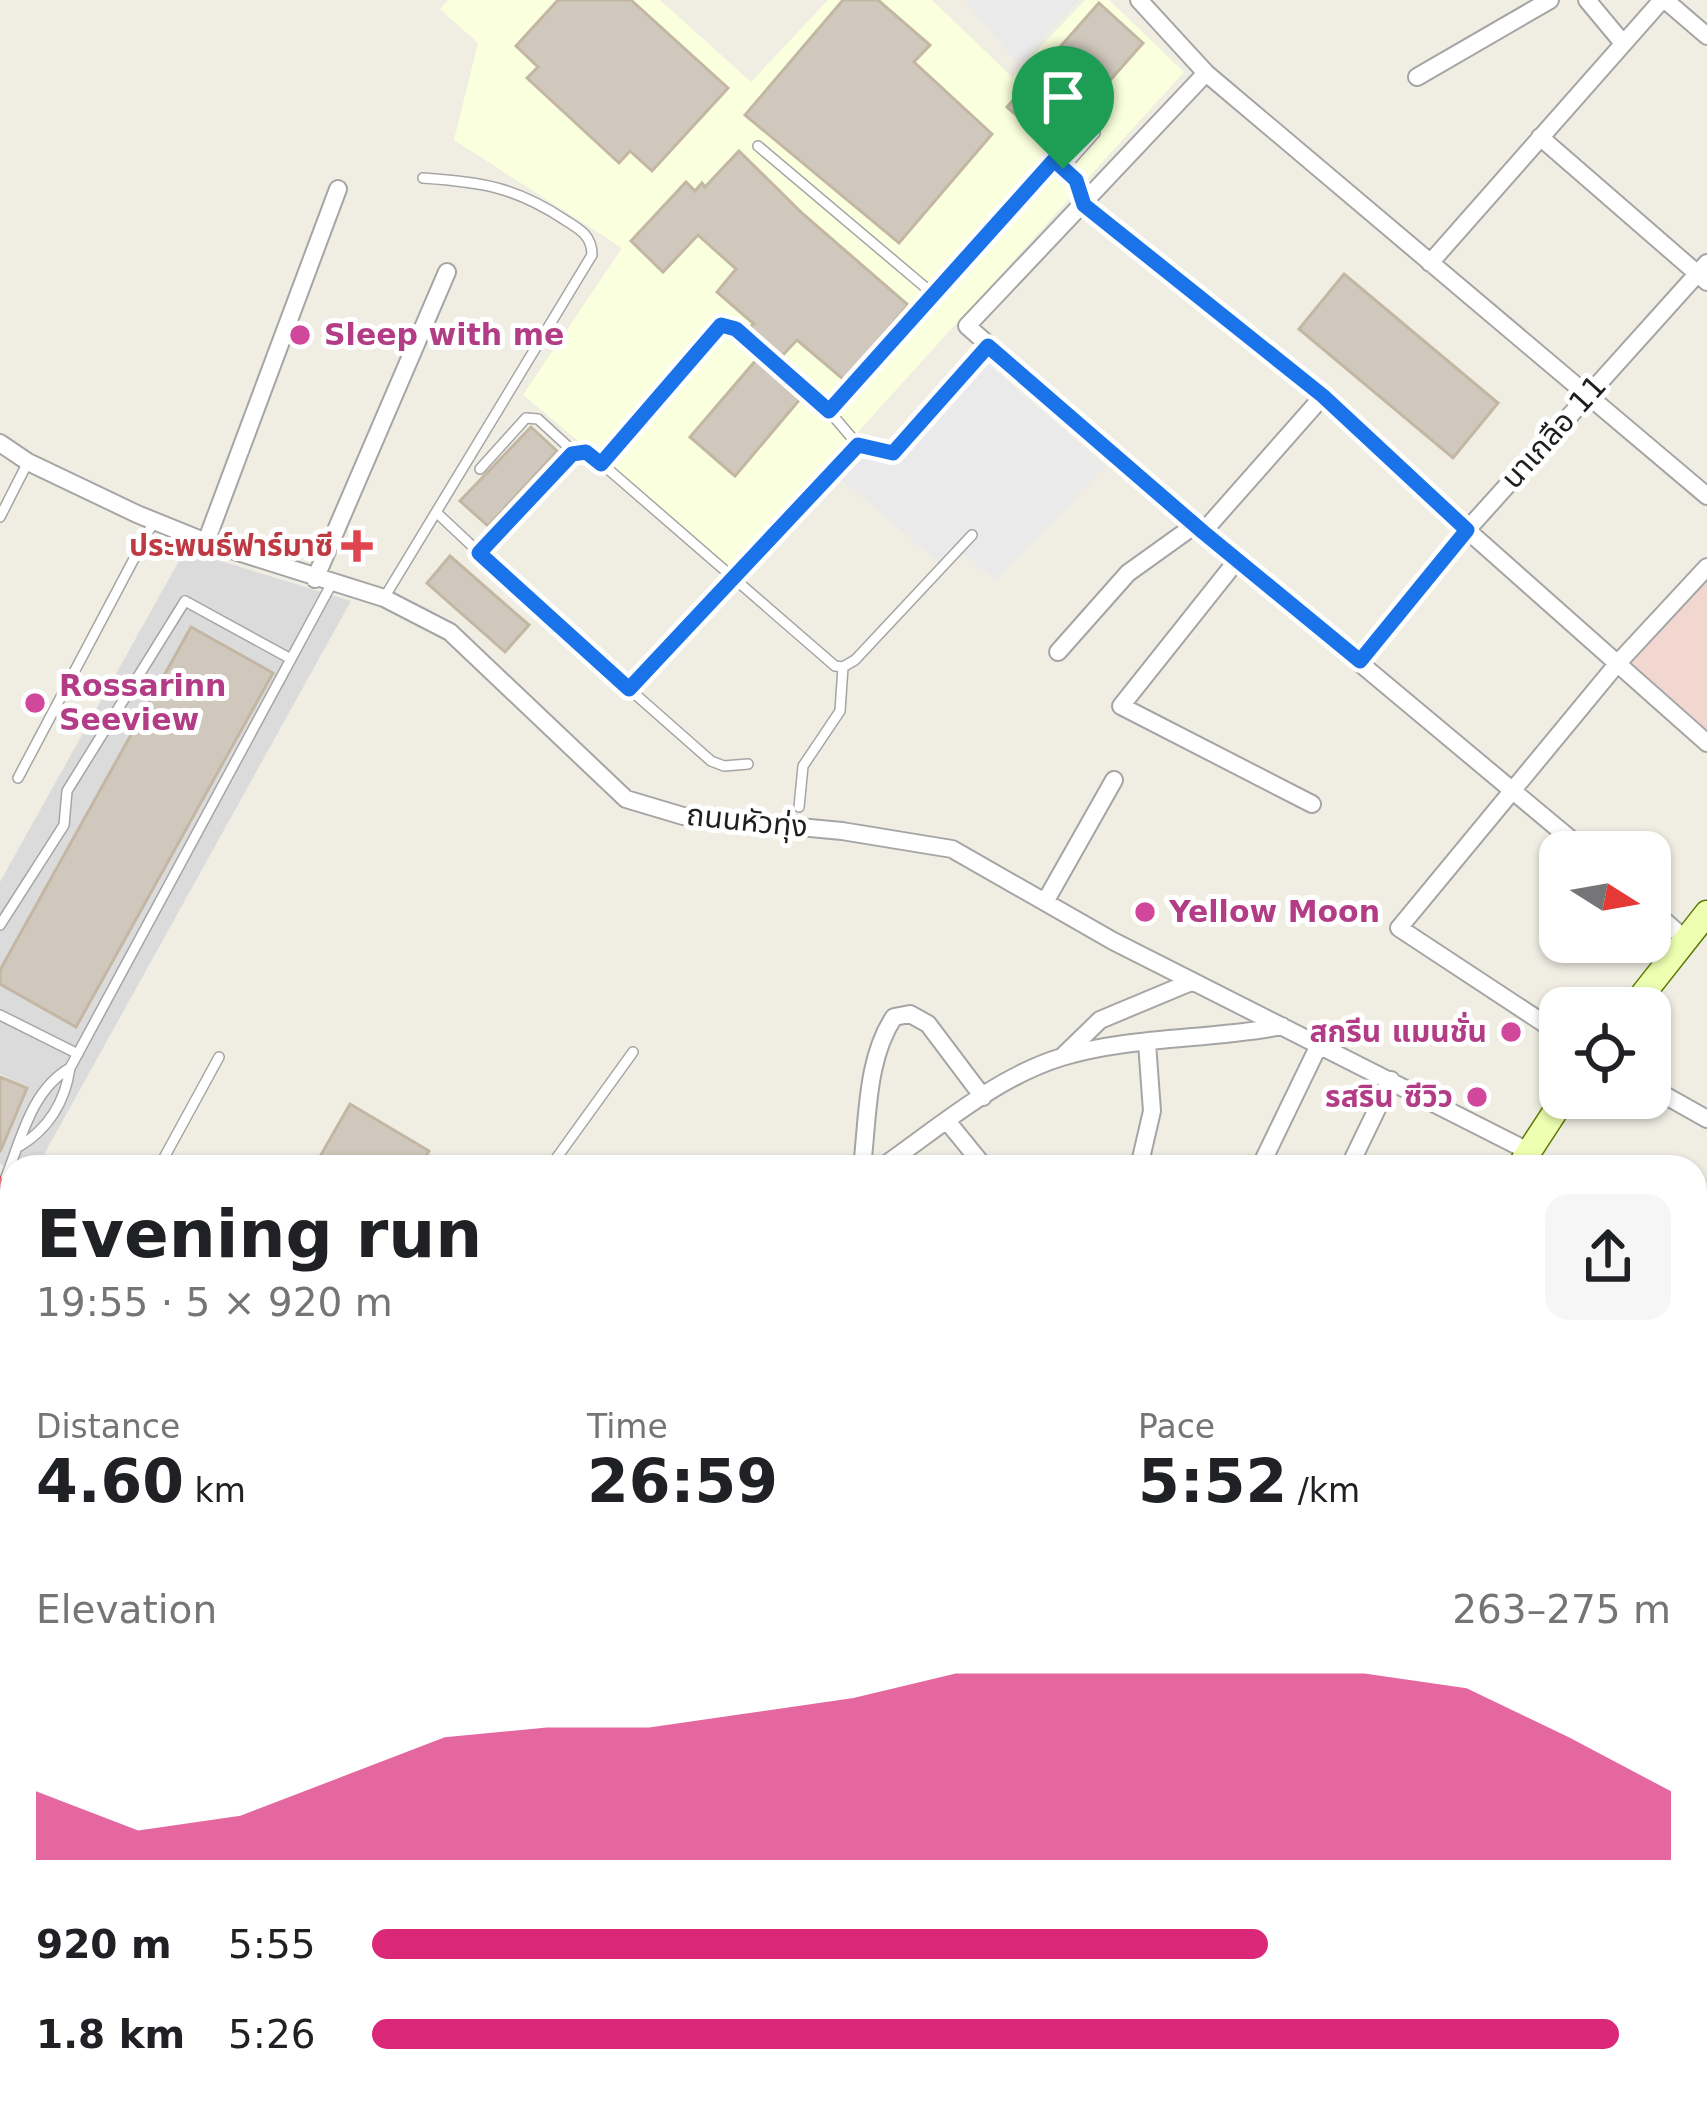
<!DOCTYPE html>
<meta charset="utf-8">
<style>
body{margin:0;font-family:"DejaVu Sans","Noto Sans Thai",sans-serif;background:#f6f6f6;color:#202124;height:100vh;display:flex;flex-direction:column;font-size:45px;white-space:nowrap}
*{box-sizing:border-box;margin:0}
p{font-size:39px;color:#757577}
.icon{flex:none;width:66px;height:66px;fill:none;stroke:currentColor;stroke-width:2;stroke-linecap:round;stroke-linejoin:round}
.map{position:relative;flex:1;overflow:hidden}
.details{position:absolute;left:0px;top:1155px;width:1707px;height:951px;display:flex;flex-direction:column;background:#fff;border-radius:36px 36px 0 0;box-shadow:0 3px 9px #0004}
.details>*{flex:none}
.needle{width:78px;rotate:101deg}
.tools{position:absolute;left:1539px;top:831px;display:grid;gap:24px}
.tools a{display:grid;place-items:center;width:132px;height:132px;border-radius:24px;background:#fff;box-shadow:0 3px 9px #0004;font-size:60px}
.pin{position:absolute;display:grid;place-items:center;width:102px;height:102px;color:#fff;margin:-123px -51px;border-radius:50% 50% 50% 0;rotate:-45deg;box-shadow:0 0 12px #0007}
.pin .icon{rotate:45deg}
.round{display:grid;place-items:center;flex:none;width:126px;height:126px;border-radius:24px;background:#f6f6f6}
.summary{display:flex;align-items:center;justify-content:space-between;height:204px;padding:0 36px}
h1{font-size:66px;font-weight:600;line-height:90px}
.metrics{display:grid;grid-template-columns:repeat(3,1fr);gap:18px;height:204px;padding:12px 36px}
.metrics div{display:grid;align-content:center}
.metrics b{font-size:60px;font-weight:600}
.metrics small{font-size:33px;font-weight:400}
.metrics p{font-size:33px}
.chart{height:336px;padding:24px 36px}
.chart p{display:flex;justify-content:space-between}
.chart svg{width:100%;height:216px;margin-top:12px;fill:#db2777;opacity:.7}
ul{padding:0 36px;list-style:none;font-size:39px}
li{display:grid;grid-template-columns:192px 144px 1fr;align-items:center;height:90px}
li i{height:30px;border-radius:15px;background:#db2777}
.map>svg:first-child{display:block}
.residential{fill:#dcdbdb}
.commercial{fill:#f2d7d1}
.education{fill:#faffdd}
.religious{fill:#ccc}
.parking{fill:#eaeaea}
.building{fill:#d0c8bc;stroke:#c3b7a4;stroke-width:3}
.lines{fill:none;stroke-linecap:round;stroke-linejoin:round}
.lane-casing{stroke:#a5a5a5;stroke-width:12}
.street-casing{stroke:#a5a5a5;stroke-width:20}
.secondary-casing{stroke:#597a00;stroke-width:27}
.highway-casing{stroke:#ea143b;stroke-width:33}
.lane{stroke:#fff;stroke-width:9}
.street{stroke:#fff;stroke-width:16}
.secondary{stroke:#efffb2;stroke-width:24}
.highway{stroke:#ee8486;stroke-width:30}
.route-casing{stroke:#fff;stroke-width:24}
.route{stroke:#1a73e8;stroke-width:15}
.hotel-dot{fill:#d1479c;stroke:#fff;stroke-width:4.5}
.health-dot{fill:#e0444e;stroke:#fff;stroke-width:4.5}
.labels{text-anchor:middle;stroke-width:10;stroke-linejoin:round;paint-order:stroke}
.hotel-label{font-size:30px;font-weight:bold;fill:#b23c85;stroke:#fff;text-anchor:start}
.street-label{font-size:30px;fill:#1e1e1e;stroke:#fff}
.health-label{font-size:30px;font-weight:bold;fill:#be3a42;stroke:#fff;text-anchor:end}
</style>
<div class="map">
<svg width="1707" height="2105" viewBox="0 0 1707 2105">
<rect width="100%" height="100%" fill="#f0eee3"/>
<path class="residential" d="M185,550L351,601L37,1167L12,1170L0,1164V1152L28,1087L0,1074V882Z"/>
<path class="commercial" d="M1707,576V732L1629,662Z"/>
<path class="education" d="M448,0H660L751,82L828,0H932L1012,77L1085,0H1109L1184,72L733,570L523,395L622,248L454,140L478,43L440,9Z"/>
<path class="religious" d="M1695,1187L1707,1190V1621L1695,1648Z"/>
<path class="parking" d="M965,0H1079L1018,65Z
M986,363L1106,466L995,580L953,545L938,562L842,480L859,460L903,455Z"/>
<path class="building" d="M558,0H631L728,88L652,171L630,151L619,163L527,78L538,67L516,46Z
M843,0H878L930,45L914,62L992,134L899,243L745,115Z
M1099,3L1143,43L1052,146L1007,107Z
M739,151L803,214L908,305L844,380L797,340L781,357L768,346L750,327L754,324L717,292L736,269L698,235L663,272L631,241L686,182L695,191L702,183L705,187Z
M1344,274L1498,403L1453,458L1299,329Z
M757,359L801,398L735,476L690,437Z
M531,427L557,451L488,526L460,501Z
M450,556L529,625L505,652L427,583Z
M191,627L273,673L76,1027L0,984V970Z
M0,1077L27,1088L0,1152Z
M350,1104L429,1151L419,1167H314Z"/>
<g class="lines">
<defs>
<path id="lane" d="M758,146L932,293L1054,161L1076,180L1084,204
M1063,169L1095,133
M829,411L932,293
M601,463L835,666L843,667L855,660L972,535
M480,469L526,418L538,419L575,453
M437,513L551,620L711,761L724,766L748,764
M0,517L28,462
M479,553L571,453L586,451L601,463L721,325L736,329L829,411L858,445L893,453L988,346
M384,598L592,255C592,236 580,229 565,220C515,187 482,182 423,178
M629,689L858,445
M18,778L154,521
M799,807L803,766L840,711L843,667
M0,925L64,825L67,791L185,601L291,659
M0,1015L78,1054
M20,1146C49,1128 65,1102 70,1068L332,583
M159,1167L219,1057
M550,1167L633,1052
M1,1189C20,1147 28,1092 70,1068
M0,1271L12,1256
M1695,1578L1707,1582
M718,2105L723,2094
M935,2105L941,2094"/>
<path id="street" d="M1139,0L1206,73L1707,496
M1587,0L1622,42
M1665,0L1707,36
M1206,73L967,326L1203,532L1586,852
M1417,77L1550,0
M1540,137L1707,282
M1084,205L1323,396L1467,530L1707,743
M1430,263L1662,0
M0,443L28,462L137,514L206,542L384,598L450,632L626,799L683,816L842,831L952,849L1113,941L1526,1150
M1203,532L1323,396
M206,542L338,189
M1238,559L1121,706L1312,804
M315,579L447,272
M1058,652L1128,573L1195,525
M1360,661L1467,530L1707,263
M1045,902L1114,780
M1650,908L1686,940
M1560,1034L1399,928L1617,664L1707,567
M1063,1056L1100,1020L1191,982
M1650,1087L1707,1119
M947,1121L982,1164L990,1167
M862,1167C868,1118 866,1059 894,1017L910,1014L928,1024L983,1097
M882,1167C938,1128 996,1077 1062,1057C1131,1036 1211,1040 1282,1026
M1139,1167L1152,1111L1147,1043
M1260,1167L1319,1045
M1349,1167L1391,1080
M0,1790L12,1785
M0,1867L12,1840
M1695,1896L1707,1863
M0,1918L12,1932
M1695,2044L1707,2019
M73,2094L76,2105
M1431,2094L1443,2105
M1238,2105L1244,2094
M1665,2105L1671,2094"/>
<path id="secondary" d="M1632,1008L1707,913
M1519,1167L1564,1098
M590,2105L596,2094"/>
<path id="highway" d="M0,1193L12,1198
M0,1238L12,1243
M1695,1963L1707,1968
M1695,2005L1707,2011"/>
</defs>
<use href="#lane" class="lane-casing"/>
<use href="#street" class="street-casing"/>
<use href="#secondary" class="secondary-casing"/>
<use href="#highway" class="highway-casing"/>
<use href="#lane" class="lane"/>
<use href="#street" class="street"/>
<use href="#secondary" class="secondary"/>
<use href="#highway" class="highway"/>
</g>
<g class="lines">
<defs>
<path id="route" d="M1054,160L1076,180L1084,205L1323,396L1467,530L1360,661L1203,532L988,346L893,453L858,445L629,689L479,553L572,454L586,452L601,464L721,325L736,329L829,411Z"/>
</defs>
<use href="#route" class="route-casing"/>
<use href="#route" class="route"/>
</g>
<g class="hotel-dot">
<circle cx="300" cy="335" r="12"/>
<circle cx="35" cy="703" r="12"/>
<circle cx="1145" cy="912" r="12"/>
<circle cx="1511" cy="1032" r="12"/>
<circle cx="1477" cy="1097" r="12"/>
</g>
<path class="health-dot" d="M351 528h12v12h12v12h-12v12h-12v-12h-12v-12h12z"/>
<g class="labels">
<g class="hotel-label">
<text x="324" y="345">Sleep with me</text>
<text x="59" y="696">Rossarinn<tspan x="59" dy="34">Seeview</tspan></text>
<text x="1169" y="922">Yellow Moon</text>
<text x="1487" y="1042" text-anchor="end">สกรีน แมนชั่น</text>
<text x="1453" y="1107" text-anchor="end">รสริน ซีวิว</text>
</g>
<g class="street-label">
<text transform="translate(1554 432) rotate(-48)" y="10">นาเกลือ 11</text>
<text transform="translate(747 821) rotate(6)" y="10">ถนนหัวทุ่ง</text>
</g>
<g class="health-label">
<text x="333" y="556">ประพนธ์ฟาร์มาซี</text>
</g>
</g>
</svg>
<div class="tools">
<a><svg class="needle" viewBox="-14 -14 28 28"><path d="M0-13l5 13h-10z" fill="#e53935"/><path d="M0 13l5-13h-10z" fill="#757577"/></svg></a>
<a><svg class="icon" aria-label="locate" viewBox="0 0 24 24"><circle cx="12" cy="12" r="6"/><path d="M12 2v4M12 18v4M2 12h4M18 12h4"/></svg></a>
</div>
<div class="pin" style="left:1063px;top:169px;background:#1e9e55"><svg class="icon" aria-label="arrive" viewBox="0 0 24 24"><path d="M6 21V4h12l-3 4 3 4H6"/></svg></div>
<section class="details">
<div class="summary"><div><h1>Evening run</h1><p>19:55 · 5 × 920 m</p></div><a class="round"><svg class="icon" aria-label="share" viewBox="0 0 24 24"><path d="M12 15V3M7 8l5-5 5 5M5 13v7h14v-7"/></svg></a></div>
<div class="metrics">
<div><p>Distance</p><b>4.60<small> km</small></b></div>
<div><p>Time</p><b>26:59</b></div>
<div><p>Pace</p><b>5:52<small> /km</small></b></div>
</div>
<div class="chart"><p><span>Elevation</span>263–275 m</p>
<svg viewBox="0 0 160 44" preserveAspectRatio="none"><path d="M0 44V30L10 38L20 35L30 27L40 19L50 17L60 17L70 14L80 11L90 6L100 6L110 6L120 6L130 6L140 9L150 19L160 30V44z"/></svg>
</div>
<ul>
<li><b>920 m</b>5:55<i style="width:69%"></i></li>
<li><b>1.8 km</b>5:26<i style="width:96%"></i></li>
</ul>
</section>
</div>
